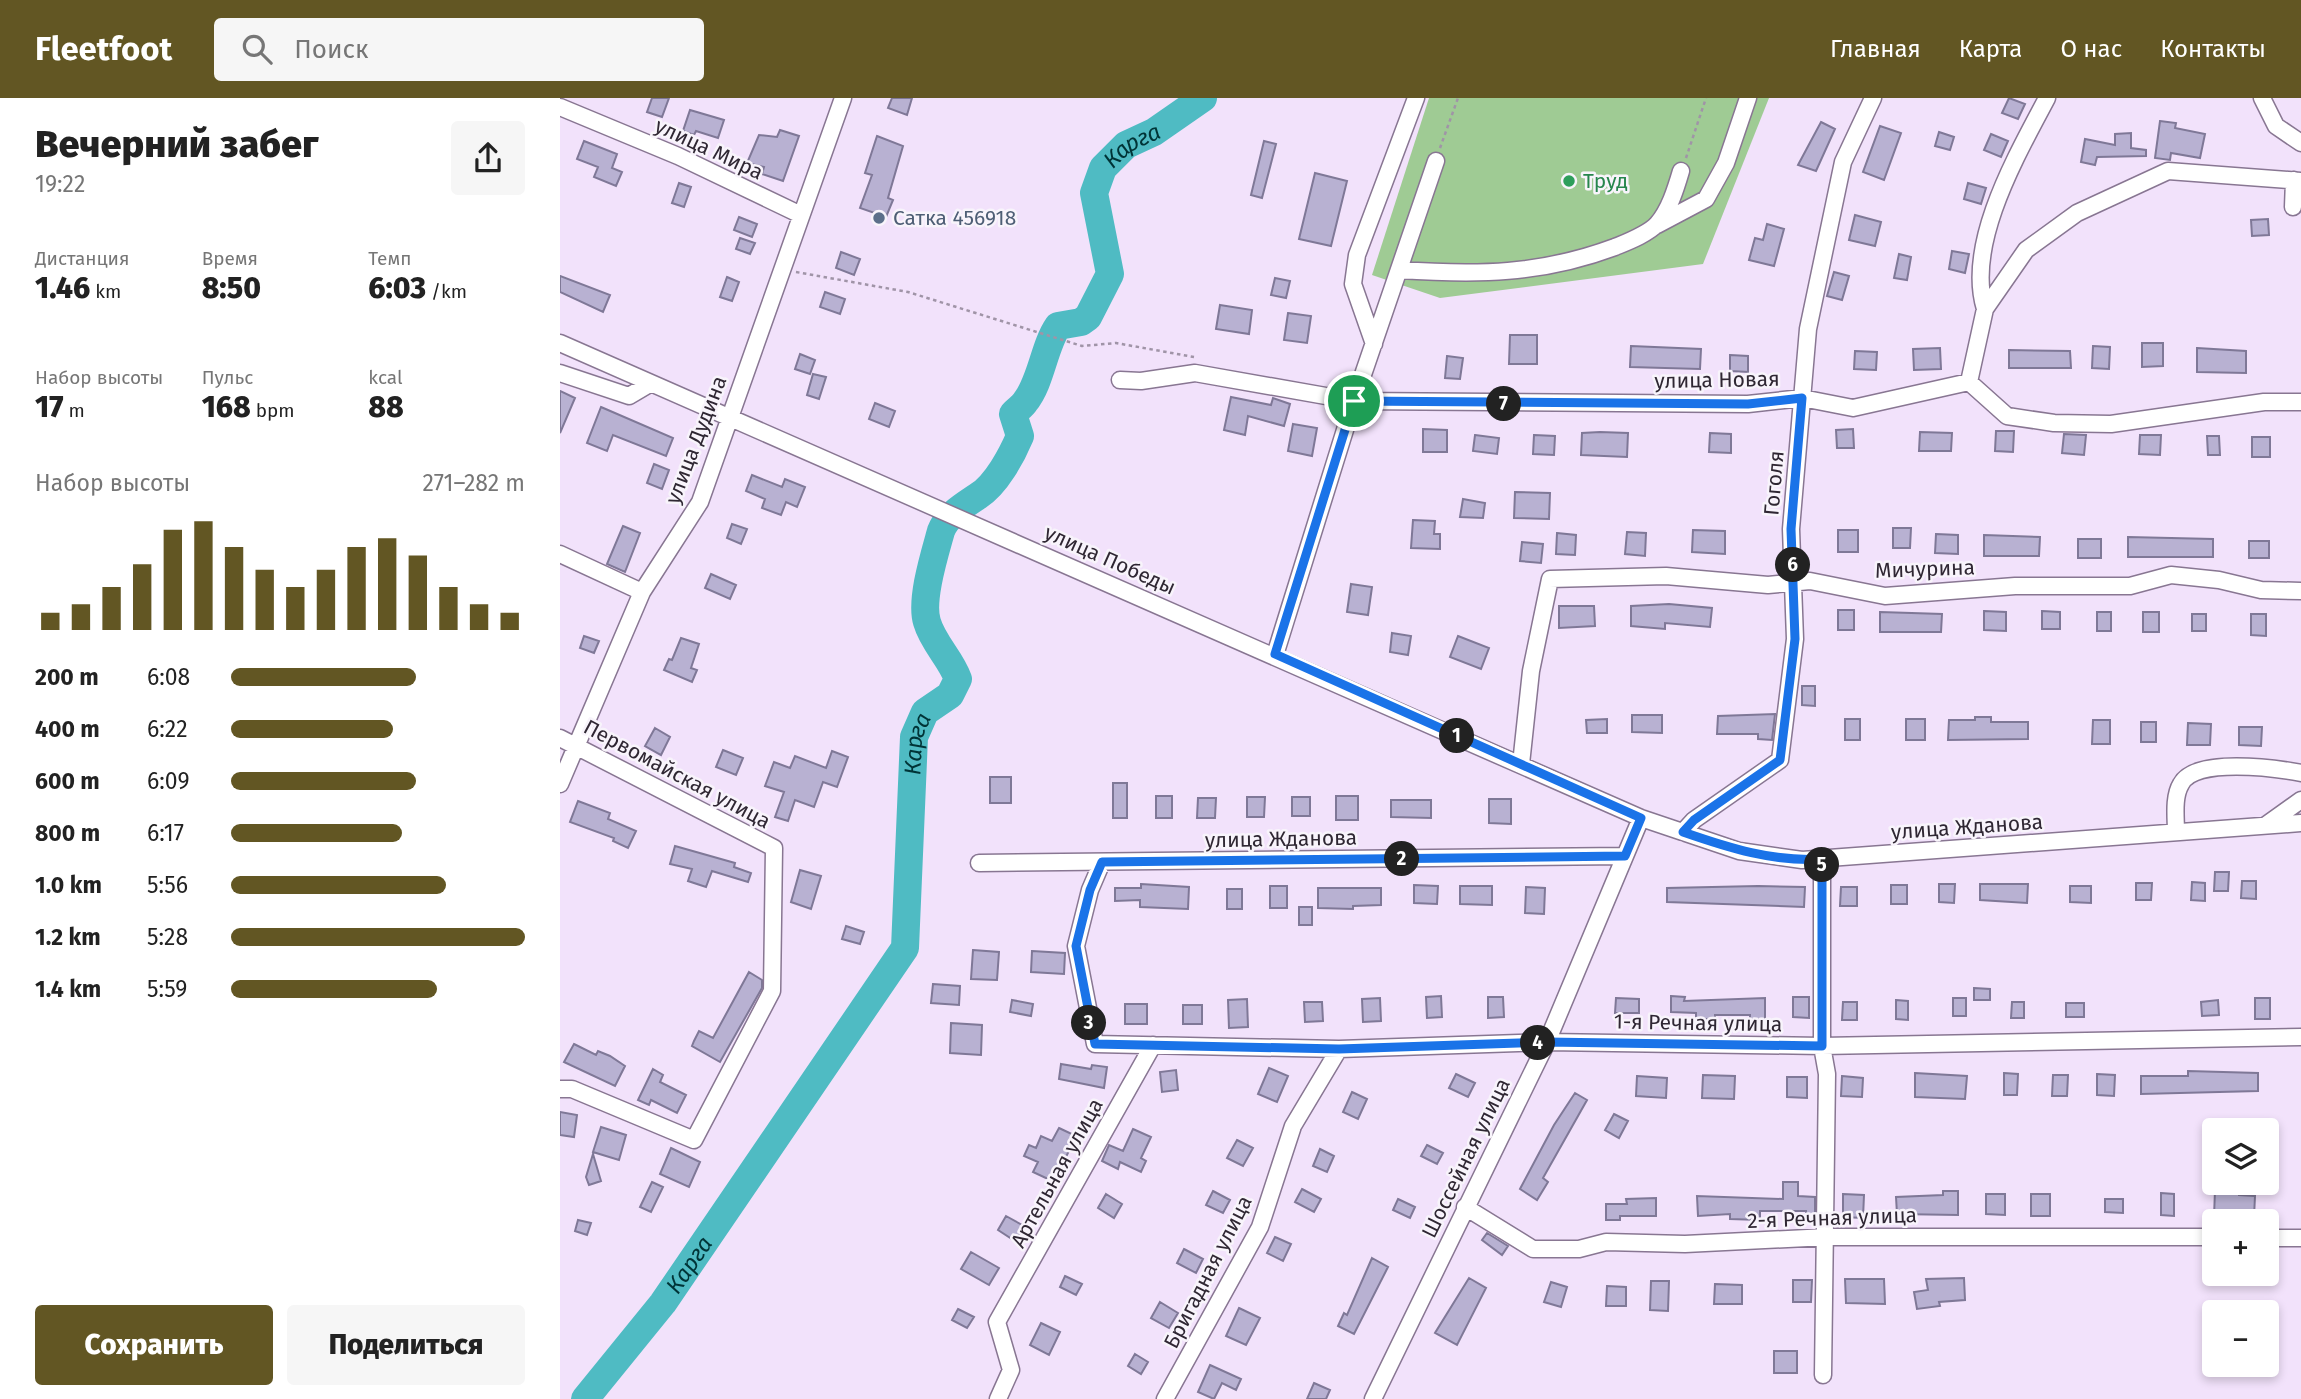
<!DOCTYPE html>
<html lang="ru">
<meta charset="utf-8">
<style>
body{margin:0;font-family:"Fira Sans",sans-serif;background:#f6f6f6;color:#222;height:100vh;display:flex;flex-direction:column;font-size:26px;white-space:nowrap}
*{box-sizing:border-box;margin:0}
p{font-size:23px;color:#767676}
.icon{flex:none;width:38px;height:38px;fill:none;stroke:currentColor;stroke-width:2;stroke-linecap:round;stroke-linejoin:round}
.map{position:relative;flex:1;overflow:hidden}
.details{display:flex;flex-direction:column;background:#fff;width:560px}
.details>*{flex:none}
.buttons{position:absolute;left:1642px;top:1020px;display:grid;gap:14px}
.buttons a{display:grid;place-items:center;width:77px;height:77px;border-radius:7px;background:#fff;box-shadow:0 4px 10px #0003;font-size:35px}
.pin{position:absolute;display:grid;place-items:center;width:60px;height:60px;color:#fff;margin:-30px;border:4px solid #fff;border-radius:50%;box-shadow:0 2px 7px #0007}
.km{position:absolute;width:35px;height:35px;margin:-18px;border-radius:50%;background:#222;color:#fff;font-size:19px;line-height:35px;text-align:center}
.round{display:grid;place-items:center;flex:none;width:74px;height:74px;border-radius:7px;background:#f6f6f6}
.head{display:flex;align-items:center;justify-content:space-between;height:119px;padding:0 35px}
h1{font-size:38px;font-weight:800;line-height:52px}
.figures{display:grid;grid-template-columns:repeat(3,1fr);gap:10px;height:119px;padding:7px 35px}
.figures div{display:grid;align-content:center}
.figures b{font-size:30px;font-weight:800}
.figures small{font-size:19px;font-weight:400}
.figures p{font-size:19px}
.chart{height:196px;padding:14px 35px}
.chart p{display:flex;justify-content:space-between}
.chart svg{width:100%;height:126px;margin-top:7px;stroke:#625623;stroke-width:6}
.action{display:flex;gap:14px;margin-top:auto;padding:14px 35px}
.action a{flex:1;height:80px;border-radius:7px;background:#625623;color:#fff;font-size:28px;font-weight:800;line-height:80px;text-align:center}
.action a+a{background:#f6f6f6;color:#222}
ul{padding:0 35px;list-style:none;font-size:23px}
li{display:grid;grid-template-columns:112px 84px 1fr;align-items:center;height:52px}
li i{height:18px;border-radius:9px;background:#625623}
header{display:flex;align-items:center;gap:42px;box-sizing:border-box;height:98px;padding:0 35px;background:#625623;color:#fff}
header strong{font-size:33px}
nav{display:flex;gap:38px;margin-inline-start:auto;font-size:24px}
.search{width:490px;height:63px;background:#f6f6f6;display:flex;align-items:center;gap:18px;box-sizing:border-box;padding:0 24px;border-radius:7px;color:#767676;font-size:26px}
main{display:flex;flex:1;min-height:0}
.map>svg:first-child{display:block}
.green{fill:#9fcb94}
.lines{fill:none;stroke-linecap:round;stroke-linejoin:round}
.river{stroke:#4fbbc3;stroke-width:28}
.building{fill:#b8b1d2;stroke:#7f7897;stroke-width:2}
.minor-casing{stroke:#887692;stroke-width:19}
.path{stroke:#a094a7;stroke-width:2.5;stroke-dasharray:3.5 3.5;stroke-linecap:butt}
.minor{stroke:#fff;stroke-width:16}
.route-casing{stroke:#fff;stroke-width:14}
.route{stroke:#1a73e8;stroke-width:9}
.leisure-dot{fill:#2e9e5b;stroke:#f8f4fb;stroke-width:2.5}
.service-dot{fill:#5c6f8a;stroke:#f8f4fb;stroke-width:2.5}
.labels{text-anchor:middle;stroke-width:5;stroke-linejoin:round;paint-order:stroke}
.street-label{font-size:21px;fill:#2f2733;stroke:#f8f4fb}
.leisure-label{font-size:21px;fill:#27864d;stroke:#f8f4fb;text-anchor:start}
.service-label{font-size:21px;fill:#4e5e75;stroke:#f8f4fb;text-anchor:start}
.water-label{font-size:23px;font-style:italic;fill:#003437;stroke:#f8f4fb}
</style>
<header>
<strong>Fleetfoot</strong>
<div class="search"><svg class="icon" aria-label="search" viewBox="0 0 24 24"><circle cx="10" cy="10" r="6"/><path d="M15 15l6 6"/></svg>Поиск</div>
<nav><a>Главная</a><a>Карта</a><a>О нас</a><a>Контакты</a></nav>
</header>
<main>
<section class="details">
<div class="head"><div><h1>Вечерний забег</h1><p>19:22</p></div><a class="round"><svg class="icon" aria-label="share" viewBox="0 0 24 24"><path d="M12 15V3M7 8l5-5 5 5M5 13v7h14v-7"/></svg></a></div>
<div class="figures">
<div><p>Дистанция</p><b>1.46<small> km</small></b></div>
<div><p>Время</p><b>8:50</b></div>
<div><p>Темп</p><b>6:03<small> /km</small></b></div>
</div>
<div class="figures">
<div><p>Набор высоты</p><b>17<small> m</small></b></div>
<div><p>Пульс</p><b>168<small> bpm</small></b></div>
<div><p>kcal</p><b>88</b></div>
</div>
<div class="chart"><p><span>Набор высоты</span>271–282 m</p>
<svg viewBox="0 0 160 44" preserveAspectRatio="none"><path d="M5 44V38M15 44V35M25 44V29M35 44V21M45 44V9M55 44V6M65 44V15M75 44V23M85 44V29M95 44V23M105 44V15M115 44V12M125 44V18M135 44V29M145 44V35M155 44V38"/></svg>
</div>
<ul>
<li><b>200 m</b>6:08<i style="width:63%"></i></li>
<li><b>400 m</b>6:22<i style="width:55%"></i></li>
<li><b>600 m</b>6:09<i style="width:63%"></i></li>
<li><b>800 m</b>6:17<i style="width:58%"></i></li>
<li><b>1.0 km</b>5:56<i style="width:73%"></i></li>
<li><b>1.2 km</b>5:28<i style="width:100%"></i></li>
<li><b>1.4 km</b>5:59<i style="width:70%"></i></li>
</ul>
<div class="action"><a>Сохранить</a><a>Поделиться</a></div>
</section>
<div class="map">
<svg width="1741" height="1301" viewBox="0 0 1741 1301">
<rect width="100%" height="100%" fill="#f2e2fb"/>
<path class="green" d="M869,0H1209L1143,166L880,200L812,177Z"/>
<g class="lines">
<path class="river" id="s1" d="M25,1301L103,1205L345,850L354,639L365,614L390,597L398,581C391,561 373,545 367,524C360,502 375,455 381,433C387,417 405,407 418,398C436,387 452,357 460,338L453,316C457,311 462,309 465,304C481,285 484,248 498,228L521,224L528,219L550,176L534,95L543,70L566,47L594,34L643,0"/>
</g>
<path class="building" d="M92,0H109L102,19L87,14Z
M332,0H352L347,17L328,10Z
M1449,0L1465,6L1458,21L1442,15Z
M130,12L164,22L158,40L136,33L134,37L123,33Z
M1600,23L1616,25L1615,30L1645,36L1640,60L1611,55L1610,62L1595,60Z
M1261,24L1275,31L1256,73L1238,67Z
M1320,28L1341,35L1324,82L1303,74Z
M220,32L239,38L223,83L202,76L204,69L187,65L199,37L217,39Z
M1379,34L1394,39L1390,52L1375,48Z
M1571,35V50L1586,52V58L1537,59L1535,67L1521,64L1525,41L1555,47V36Z
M1431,36L1448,43L1441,59L1424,52Z
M317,38L343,48L328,100L333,102L326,119L300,110L312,77L305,75Z
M24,43L57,56L52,70L62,74L56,88L34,79L38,69L17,61Z
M704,43L716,46L702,100L691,97Z
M755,75L787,83L771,148L739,141Z
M119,85L131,89L124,109L112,105Z
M1408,85L1426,90L1421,106L1404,101Z
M1295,117L1321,124L1315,148L1289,142Z
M179,119L197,126L192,139L174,132Z
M1708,121L1709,137L1692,138L1691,122Z
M1207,126L1224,131L1214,168L1189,162L1195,140L1203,142Z
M180,140L195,145L190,156L176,151Z
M1392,153L1409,156L1405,175L1389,171Z
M281,154L300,161L294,177L276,170Z
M1339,156L1351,159L1347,182L1334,180Z
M1274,174L1289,178L1282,202L1267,198Z
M0,178L50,197L43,214L0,194Z
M167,179L179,184L172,203L160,199Z
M715,180L730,183L726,200L711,197Z
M265,194L285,201L280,216L260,209Z
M660,207L692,212L689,236L656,231Z
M728,215L751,218L747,245L724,242Z
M950,237H977V266H949Z
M1582,245H1603V268L1582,269Z
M1071,248L1141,251L1140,271L1070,269Z
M1533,248L1550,249L1549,271L1532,270Z
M1380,250L1381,271L1354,272L1353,251Z
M1637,250L1686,253V275L1637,274Z
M1449,252L1510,253L1511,270H1449Z
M1295,253L1317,254L1316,272L1294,271Z
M240,256L255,262L250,276L235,271Z
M1170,257L1188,258V274L1170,273Z
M887,258L903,260L900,281L885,280Z
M253,276L266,279L259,301L247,297Z
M0,293L15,300L0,335Z
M671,299L711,307L713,300L730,306L724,328L688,318L685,337L664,332Z
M315,305L335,313L329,329L309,321Z
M41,309L113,340L106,358L53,337L47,353L27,345Z
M733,326L757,330L752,358L728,353Z
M863,331L887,332V354H863Z
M1293,331L1294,350H1277L1276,332Z
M1436,333H1454L1453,354L1435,353Z
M1040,334L1068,335L1067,359L1021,357L1022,335Z
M1360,334L1392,335L1391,353H1359Z
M1150,335L1171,336V355L1149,354Z
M1504,336L1526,337L1524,357L1502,355Z
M915,337L939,340L937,356L913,353Z
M974,337L995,338L994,357L973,356Z
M1580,337H1601L1600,357L1579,356Z
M1647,338H1659L1660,357H1648Z
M1692,339H1710V359H1692Z
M94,366L109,372L102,391L87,385Z
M192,377L222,389L225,381L245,389L237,409L226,404L221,417L202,410L205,401L186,393Z
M955,394L990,395L989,421L954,420Z
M903,401L925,405L923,420L900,419Z
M853,422L875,423L874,436H880V451L851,450Z
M172,426L187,431L181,446L167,440Z
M63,428L80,435L65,474L47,466Z
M1333,430H1351L1350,450H1333Z
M1133,432L1165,433V456L1132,454Z
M1278,432H1298V454H1278Z
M1067,434L1086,435L1085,458L1065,456Z
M997,435L1016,437L1015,457L996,456Z
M1376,436L1398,437V456L1375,455Z
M1424,437L1480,439L1479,458H1424Z
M1568,439L1653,441V459H1568Z
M1518,441H1541V460H1518Z
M1689,443H1709V460H1689Z
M962,444L983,446L981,465L960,463Z
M151,476L176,487L170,501L145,490Z
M791,486L812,489L808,517L787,514Z
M1109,506L1152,510L1150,529L1105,525V531L1071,528V508Z
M999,508H1034L1035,528L999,530Z
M1278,512H1294V532H1278Z
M1424,513L1446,514V533L1424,532Z
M1482,513L1500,514V531H1482Z
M1320,514L1382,516L1381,534H1320Z
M1537,514H1551V533H1537Z
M1583,514H1599V534H1583Z
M1632,516H1646V533H1632Z
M1691,516H1706V538L1691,537Z
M832,535L851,538L848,557L830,554Z
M24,538L39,543L34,555L20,550Z
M898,538L929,550L921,571L890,559Z
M121,540L139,546L131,570L137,572L132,584L104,572L109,561L112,562Z
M1242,588H1255V608L1242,607Z
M1215,616L1212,642L1198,641V636H1157L1158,618Z
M1072,617H1102V635L1072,634Z
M1415,619H1431V624H1468V641L1388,642L1389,622H1415Z
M1047,621V635H1027L1026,622Z
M1285,621H1300V642H1285Z
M1346,621H1365V642H1346Z
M1533,622H1550V646H1532Z
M1581,624H1596V644H1581Z
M1628,625L1651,626L1650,647H1627Z
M1679,629H1702L1701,648L1679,647Z
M95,630L110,639L101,657L85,648Z
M163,652L183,660L176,677L156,669Z
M272,653L288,659L277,689L263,684L254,709L235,702L228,723L215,719L224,694L205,688L214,664L230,670L235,658L266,670Z
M430,679H451V705H430Z
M553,685H567V720H553Z
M596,698H612V720H596Z
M776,698H798V722H776Z
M687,699H705L704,719H687Z
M732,699H750V718H732Z
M638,700H656L655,720H637Z
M929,701H951V726L929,725Z
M831,702H871V720L831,719Z
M18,703L50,715L48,721L76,733L68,750L53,743L54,740L10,724Z
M115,748L175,765L174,769L191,775L188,784L152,773L146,789L128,783L132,771L110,766Z
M240,772L261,778L251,811L231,804Z
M1655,774H1669L1668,793H1654Z
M1682,783H1696V801L1681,800Z
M1632,784L1645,785V803L1631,802Z
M1576,785H1592L1591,802H1576Z
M581,786L629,789L628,811L580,809V802L555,803V790H581Z
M1379,786H1395L1394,805L1379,804Z
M1420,786H1468L1467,805L1420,802Z
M854,787L878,788L877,806L854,805Z
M1331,787H1347V806H1331Z
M710,788H727V810H710Z
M900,788H932V807L900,806Z
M1198,788L1245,789L1244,809L1107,804V790Z
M1510,788H1531V805L1510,804Z
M966,789L985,790L984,816L965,815Z
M1281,789H1297V808H1280Z
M758,790H821V807L793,808V811L758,810Z
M667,791H682V811H667Z
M739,809H752V827H739Z
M286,828L304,834L300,846L282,841Z
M413,852L439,854L437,882L411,881Z
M472,853L505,855L504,876L471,874Z
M189,874L202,882V890L160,964L132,948L134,943L139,933L153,940Z
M373,886L400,888L399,907L371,905Z
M1414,890L1430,891V902H1414Z
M881,898L882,919L867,920L866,899Z
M1111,898L1125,899L1124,903L1205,900V921H1190V917H1155V921H1136V915L1111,914Z
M928,899H943L944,919L928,920Z
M1233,899H1249V920L1233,919Z
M820,900L821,923L803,924L802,901Z
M1056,900L1079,901V915H1055Z
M1393,900H1406V918H1393Z
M1695,900H1710V921H1695Z
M687,901L688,929L669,930L668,902Z
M452,902L473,906L471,918L450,914Z
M1336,902L1348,903V922L1336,921Z
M1658,902L1659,917L1642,918L1641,904Z
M744,904H762L763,923L745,924Z
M1283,904H1297V922H1282Z
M1452,904H1464V920H1451Z
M1506,905H1524V919H1506Z
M565,906H587V926H565Z
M623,907H642V926H623Z
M391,925L422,927L421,957L390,955Z
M14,946L36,957L38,953L50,958L65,968L55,988L4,964Z
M501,966L531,971L532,967L547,969L544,990L499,981Z
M709,970L728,978L717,1004L698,996Z
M93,971L103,977L100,984L126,997L117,1015L91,1002L89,1007L78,1002Z
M616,972L618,992L602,994L600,974Z
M1628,973L1698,975V993L1581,996V978H1628Z
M1355,975L1407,978L1405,1001L1355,999Z
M1444,975L1458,976L1457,997H1444Z
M896,976L915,985L908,999L889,990Z
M1537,976L1555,977L1554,998L1537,997Z
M1143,977L1175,978L1174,1001L1142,1000Z
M1493,977H1508L1507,998H1492Z
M1077,978L1107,980L1106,1000L1076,998Z
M1282,978L1303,980L1302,999L1281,998Z
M1227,979H1247V1000L1227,999Z
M792,994L807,1001L798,1021L783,1014Z
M1015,995L1027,1002L983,1080L988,1084L977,1102L960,1091L994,1027Z
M0,1014L17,1017L14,1039L0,1037Z
M1054,1016L1068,1023L1059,1040L1045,1032Z
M41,1029L66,1037L59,1062L33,1054Z
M499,1030L516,1038L497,1078L493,1076L488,1081L473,1074L478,1064L464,1058L469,1047L476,1050L481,1038L492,1043Z
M573,1031L591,1039L581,1060L586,1063L581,1074L560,1064L558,1071L542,1063L549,1047L563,1053Z
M677,1042L693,1050L683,1068L667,1060Z
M867,1047L883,1055L877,1066L861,1058Z
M111,1050L140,1064L129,1089L100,1076Z
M760,1051L774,1058L767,1074L753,1068Z
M33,1056L41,1083L29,1087L26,1079Z
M92,1084L103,1089L91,1114L80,1109Z
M1223,1084H1238V1098L1255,1099V1123H1246V1113H1200V1122L1170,1121V1116L1138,1118L1137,1098L1223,1101Z
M742,1091L761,1101L754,1114L735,1104Z
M1655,1092L1679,1093V1097L1695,1098L1694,1119H1654Z
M653,1093L670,1102L663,1115L646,1107Z
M1383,1093H1398V1117L1337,1116L1336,1099L1383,1097Z
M1601,1095L1614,1096V1118L1601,1117Z
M546,1096L562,1106L554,1120L538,1110Z
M1283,1096L1304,1097L1303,1120L1283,1119Z
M1426,1096H1445V1117L1426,1116Z
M1471,1096H1490V1118H1471Z
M1096,1100V1118H1060V1122H1046V1106H1067L1066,1101Z
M838,1101L855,1109L850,1120L833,1112Z
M1545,1101H1563V1115L1545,1114Z
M446,1118L464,1128L455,1143L438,1132Z
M18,1122L31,1125L27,1137L15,1133Z
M927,1135L948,1148L942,1157L922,1142Z
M715,1139L731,1146L723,1163L707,1155Z
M624,1151L643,1161L636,1175L617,1165Z
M411,1154L439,1170L429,1187L401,1171Z
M812,1160L828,1169L794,1236L778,1228L784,1215L787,1217Z
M505,1178L522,1186L516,1197L500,1189Z
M909,1180L926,1190L897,1247L875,1235Z
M1404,1180L1405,1202L1379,1204L1380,1208L1357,1211L1354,1194L1368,1192L1366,1181Z
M1285,1181H1324L1325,1206L1286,1205Z
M1233,1182H1252L1251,1204H1233Z
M1091,1183H1109L1108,1213L1090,1212Z
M991,1184L1007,1189L1001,1209L984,1204Z
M1155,1186L1182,1187V1206H1154Z
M1047,1188L1066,1189V1208H1046Z
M600,1204L618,1215L609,1230L591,1220Z
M679,1210L700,1220L686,1247L666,1238Z
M398,1211L414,1219L407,1230L392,1222Z
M481,1225L500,1234L489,1257L470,1247Z
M1214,1253H1237V1275H1214Z
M575,1256L588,1264L581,1276L568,1268Z
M650,1267L681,1281L676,1292L662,1285L654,1301L638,1294Z
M754,1285L770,1292L766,1301H747Z"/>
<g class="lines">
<defs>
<path id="minor" d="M1702,0L1716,28L1741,45
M0,9L118,58L241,117
M1733,109L1734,82
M1097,127L1146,101L1166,65L1188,0
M839,172C917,177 980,177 1055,149C1067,144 1088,136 1097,126C1109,113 1116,90 1121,73
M1425,211C1405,146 1457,57 1487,0
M0,245L1081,720L1179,753L1242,762L1741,725
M814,246L793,186L797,157L856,0
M0,275L69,298L91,285
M560,282L581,283L635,275L794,303L1188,306L1242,300L1293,310L1409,284L1447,318L1494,325L1551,326L1704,304H1741
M1409,284L1425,211L1466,152L1517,115L1608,73L1741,83
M0,456L82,494
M715,557L794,303L876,63
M0,640L214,750L212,893L134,1042L12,991H0
M961,666L971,573L990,481L1106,478L1208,487L1250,483L1325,498L1455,488H1570L1611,477L1659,482L1701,492L1741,493
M0,686L82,494L140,404L283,0
M1706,727L1741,702
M1123,734L1134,722L1220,662L1235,541L1231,431L1248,231L1283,64L1313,0
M1616,734C1616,720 1613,699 1621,686C1635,659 1715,670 1741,675
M1262,761V948L1267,976L1263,1277
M542,764L530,792L516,848L535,946L779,951L987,944L1262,948L1741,939
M419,765L1065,758
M905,1109L973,1151H1019L1046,1144L1125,1146L1267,1139H1654
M1706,1140H1741
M438,1301L451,1272L437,1224L593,947
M605,1301L700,1129L733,1028L779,951
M813,1301L987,944L1081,720"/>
</defs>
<use href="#minor" class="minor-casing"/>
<path class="path" d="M880,50L898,0
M1126,60L1146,0
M236,174L348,194L522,248L556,245L634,259"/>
<use href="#minor" class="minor"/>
</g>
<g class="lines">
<defs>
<path id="route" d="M1242,300L1231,431L1235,541L1220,662L1134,722L1123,734C1169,750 1213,764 1262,761V948L986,944L779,951L535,946L516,848L530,792L542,764L1065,758L1081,720L715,556L794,303L1188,306Z"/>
</defs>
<use href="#route" class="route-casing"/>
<use href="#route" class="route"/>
</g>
<circle class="leisure-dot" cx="1009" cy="83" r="7"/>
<circle class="service-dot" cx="319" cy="120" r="7"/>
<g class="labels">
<g class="street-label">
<text transform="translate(149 51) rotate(25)" y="7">улица Мира</text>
<text transform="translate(1157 282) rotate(-1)" y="7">улица Новая</text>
<text transform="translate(136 342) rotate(-69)" y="7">улица Дудина</text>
<text transform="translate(1214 385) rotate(-85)" y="7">Гоголя</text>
<text transform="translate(550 462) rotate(24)" y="7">улица Победы</text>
<text transform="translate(1365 471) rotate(-2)" y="7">Мичурина</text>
<text transform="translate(117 676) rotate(28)" y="7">Первомайская улица</text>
<text transform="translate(1407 729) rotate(-4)" y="7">улица Жданова</text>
<text transform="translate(721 741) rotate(-1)" y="7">улица Жданова</text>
<text transform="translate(1138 925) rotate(1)" y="7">1-я Речная улица</text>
<text transform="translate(906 1060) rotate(-64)" y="7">Шоссейная улица</text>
<text transform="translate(497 1075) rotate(-61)" y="7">Артельная улица</text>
<text transform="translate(1272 1120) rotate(-2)" y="7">2-я Речная улица</text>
<text transform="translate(648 1174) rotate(-63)" y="7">Бригадная улица</text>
</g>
<g class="leisure-label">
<text x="1023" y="90">Труд</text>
</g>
<g class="service-label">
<text x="333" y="127">Сатка 456918</text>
</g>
<g class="water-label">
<text dy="8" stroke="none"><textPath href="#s1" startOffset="1474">Карга</textPath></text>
<text dy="8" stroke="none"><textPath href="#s1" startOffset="758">Карга</textPath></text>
<text dy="8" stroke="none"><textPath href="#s1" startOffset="170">Карга</textPath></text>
</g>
</g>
</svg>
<div class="buttons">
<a><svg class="icon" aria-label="layers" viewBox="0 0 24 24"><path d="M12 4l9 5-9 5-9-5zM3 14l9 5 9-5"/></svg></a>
<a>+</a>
<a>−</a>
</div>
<div class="pin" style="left:794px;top:303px;background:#1e9e55"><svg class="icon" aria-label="arrive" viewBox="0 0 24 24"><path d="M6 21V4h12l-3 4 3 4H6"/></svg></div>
<b class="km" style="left:897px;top:638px">1</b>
<b class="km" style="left:842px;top:761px">2</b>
<b class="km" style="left:529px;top:925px">3</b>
<b class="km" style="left:978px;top:945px">4</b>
<b class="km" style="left:1262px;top:767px">5</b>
<b class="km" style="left:1233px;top:467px">6</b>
<b class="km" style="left:944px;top:306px">7</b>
</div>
</main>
